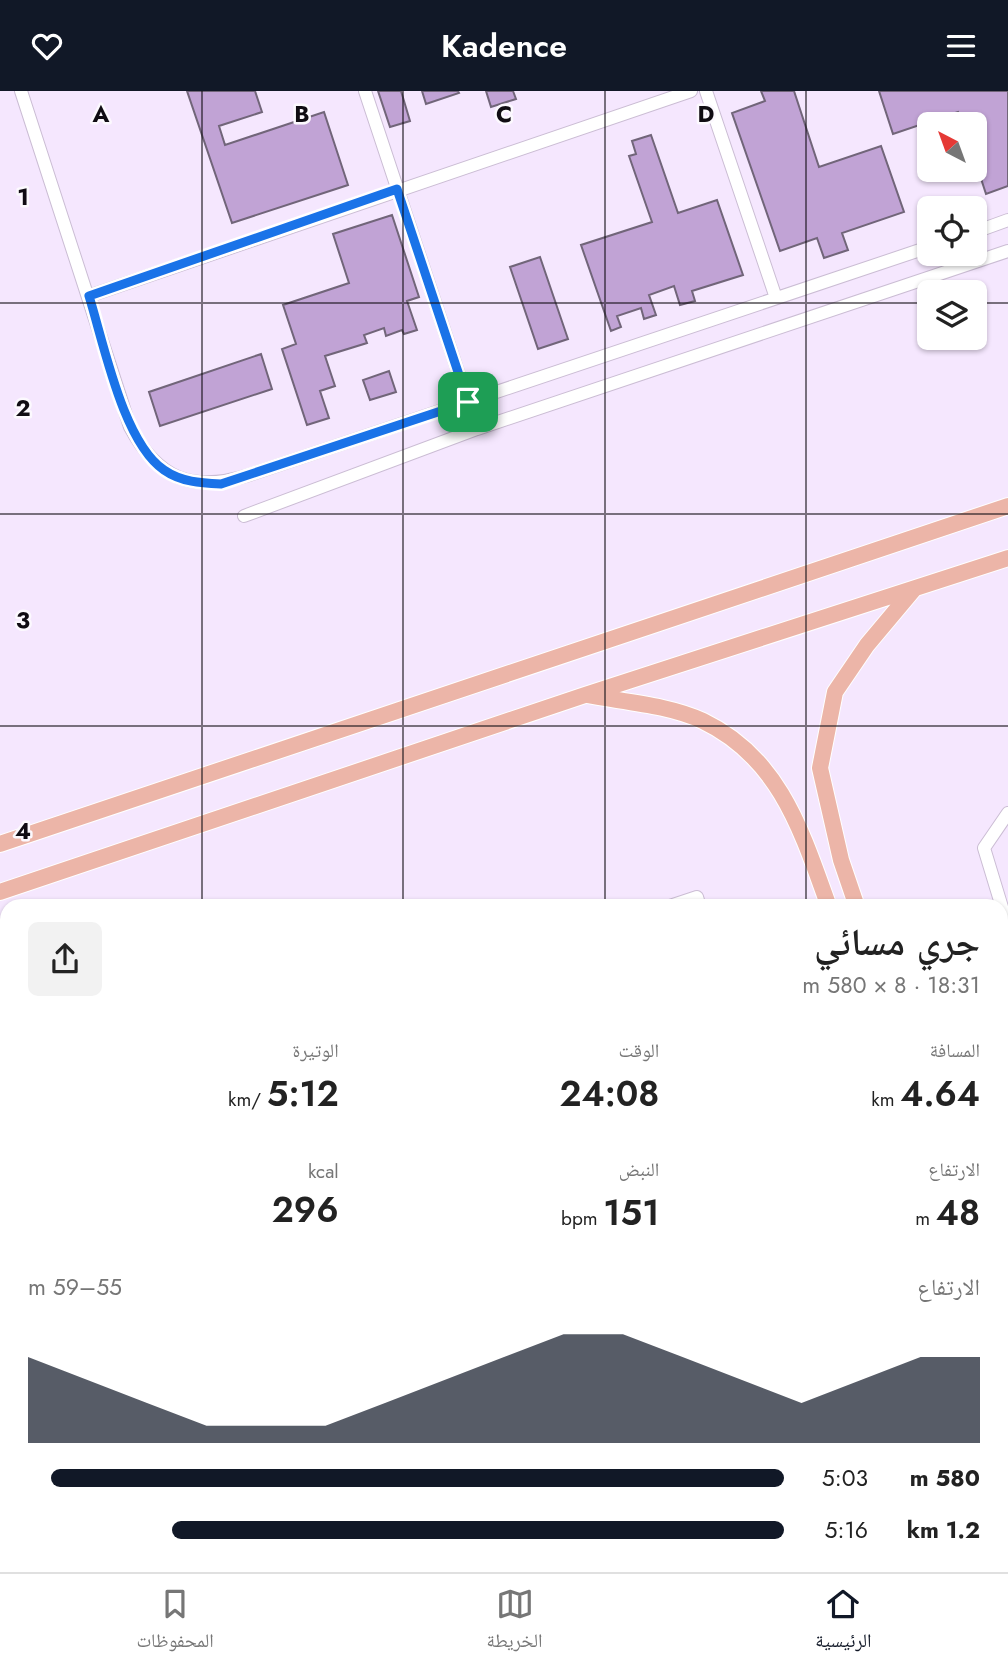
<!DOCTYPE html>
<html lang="ar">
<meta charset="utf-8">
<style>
body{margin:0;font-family:Jost,"Noto Naskh Arabic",sans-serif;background:#f2f2f2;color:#222;direction:rtl;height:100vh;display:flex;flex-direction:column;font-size:26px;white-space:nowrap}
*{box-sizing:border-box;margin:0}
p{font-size:23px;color:#767676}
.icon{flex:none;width:38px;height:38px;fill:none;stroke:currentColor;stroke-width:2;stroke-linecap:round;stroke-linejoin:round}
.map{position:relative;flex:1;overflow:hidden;direction:ltr}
.sheet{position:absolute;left:0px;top:808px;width:1008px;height:674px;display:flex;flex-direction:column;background:#fff;border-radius:21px 21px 0 0;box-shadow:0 2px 5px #0004;direction:rtl}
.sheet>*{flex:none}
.needle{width:46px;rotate:319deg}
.controls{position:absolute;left:917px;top:21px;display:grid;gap:14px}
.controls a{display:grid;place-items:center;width:70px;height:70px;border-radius:10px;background:#fff;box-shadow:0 2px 5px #0004;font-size:35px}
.pin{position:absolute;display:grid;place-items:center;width:60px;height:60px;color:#fff;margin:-30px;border-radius:14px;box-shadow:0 4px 10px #0006}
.round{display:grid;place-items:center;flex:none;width:74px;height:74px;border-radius:10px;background:#f2f2f2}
.headline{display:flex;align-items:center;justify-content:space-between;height:119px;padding:0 28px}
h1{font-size:38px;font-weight:600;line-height:52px}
.figures{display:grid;grid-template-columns:repeat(3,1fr);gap:10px;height:119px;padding:7px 28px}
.figures div{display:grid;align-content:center}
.figures b{font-size:35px;font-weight:600}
.figures small{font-size:19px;font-weight:400}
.figures p{font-size:19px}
.chart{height:196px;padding:14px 28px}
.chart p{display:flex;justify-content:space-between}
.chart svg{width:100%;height:126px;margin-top:7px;fill:#111827;opacity:.7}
ul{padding:0 28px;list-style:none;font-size:23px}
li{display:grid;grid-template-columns:112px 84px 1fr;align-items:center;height:52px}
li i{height:18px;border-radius:9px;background:#111827}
header{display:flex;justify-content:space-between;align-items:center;height:91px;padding:0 28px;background:#111827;color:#fff;font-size:32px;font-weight:600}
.menu{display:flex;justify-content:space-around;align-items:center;height:98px;border-top:2px solid #e0e0e0;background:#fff;font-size:19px;color:#767676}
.menu a{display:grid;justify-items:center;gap:4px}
.menu .active{color:#111827}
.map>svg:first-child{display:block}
.building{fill:#c1a3d5;stroke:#716579;stroke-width:2}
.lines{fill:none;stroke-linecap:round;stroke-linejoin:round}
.minor-casing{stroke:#cbbdd4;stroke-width:14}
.major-casing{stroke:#fff;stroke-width:18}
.minor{stroke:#fff;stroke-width:12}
.major{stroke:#ecb5a8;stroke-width:16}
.route-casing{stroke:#fff;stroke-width:14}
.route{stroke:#1a73e8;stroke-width:9}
.grid{fill:none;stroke:#100c13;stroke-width:2;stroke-opacity:0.55}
.grid-label{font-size:23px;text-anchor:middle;font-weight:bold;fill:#100c13;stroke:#fcf9fe;stroke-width:5;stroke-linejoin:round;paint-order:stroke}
</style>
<header><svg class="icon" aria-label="menu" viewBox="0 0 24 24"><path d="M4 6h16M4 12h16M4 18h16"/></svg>Kadence<svg class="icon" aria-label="heart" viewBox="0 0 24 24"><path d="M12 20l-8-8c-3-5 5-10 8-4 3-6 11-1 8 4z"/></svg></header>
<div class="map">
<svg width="1008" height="1481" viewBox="0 0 1008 1481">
<rect width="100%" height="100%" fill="#f5e7fe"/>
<path class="building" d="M187,0H255L262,21L219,35L225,54L324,21L348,94L232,132Z
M378,0H401L410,30L390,36Z
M422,0H458L459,2L426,13Z
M486,0H513L516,8L491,16Z
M761,0H794L819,76L881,55L904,121L842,142L848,159L824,167L817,147L780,160L732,22L765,10Z
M879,0H1008V95L986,103L975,69V33H963L958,21L893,43Z
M651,44L678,122L717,109L743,184L692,200L695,210L680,214L674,195L649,204L656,224L644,228L641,217L617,225L621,236L611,240L581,154L652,131L629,65L636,63L632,50Z
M392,124L419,206L407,210L417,239L404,243L402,239L386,245L384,237L364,244L367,252L325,265L335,295L320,300L329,327L307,334L282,258L296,253L283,214L349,192L333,143Z
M540,166L568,248L538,258L510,176Z
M261,263L272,298L160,335L149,301Z
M389,280L396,301L370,309L363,289Z"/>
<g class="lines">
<defs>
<path id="minor" d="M21,0L130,336C158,388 192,402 249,384L929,156
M365,0L477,338
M706,0L776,207
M975,141L1008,129
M89,205L691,0
M244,425L477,338L1008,160
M1008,722L984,757L1008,836
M667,816L697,806L700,816
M1001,1391L1008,1395
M0,1472L3,1481
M208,1475L210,1481
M357,1475L359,1481
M544,1475L546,1481
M622,1481L635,1475
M710,1481L723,1475"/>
<path id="major" d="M587,604C624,611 669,614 703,630C780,667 802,741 829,816
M0,753L1008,415
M0,801L585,604L1008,467
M857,816L841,769L820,677L835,601L867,554L914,498
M1001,1219L1008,1239
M1001,1304L1008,1324"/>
</defs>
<use href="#minor" class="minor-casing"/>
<use href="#major" class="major-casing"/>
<use href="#minor" class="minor"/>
<use href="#major" class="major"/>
</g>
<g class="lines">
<defs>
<path id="route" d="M397,98L468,311L221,393C201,392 181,391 164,379C123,351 104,253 89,205Z"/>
</defs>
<use href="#route" class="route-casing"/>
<use href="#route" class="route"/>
</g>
<path class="grid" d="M202,0V816M403,0V816M605,0V816M806,0V816M0,212H929M975,212H1008M0,423H1008M0,635H1008M0,846H7M1001,846H1008M0,1058H7M1001,1058H1008M0,1269H7M1001,1269H1008M202,1475V1481M403,1475V1481M605,1475V1481M806,1475V1481"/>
<g class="grid-label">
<text x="101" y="31">A</text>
<text x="302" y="31">B</text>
<text x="504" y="31">C</text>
<text x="706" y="31">D</text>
<text x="23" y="114">1</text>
<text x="23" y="325">2</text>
<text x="23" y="537">3</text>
<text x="23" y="748">4</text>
</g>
</svg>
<div class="controls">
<a><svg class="needle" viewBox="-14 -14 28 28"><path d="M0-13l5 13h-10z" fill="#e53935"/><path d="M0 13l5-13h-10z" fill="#767676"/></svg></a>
<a><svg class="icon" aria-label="locate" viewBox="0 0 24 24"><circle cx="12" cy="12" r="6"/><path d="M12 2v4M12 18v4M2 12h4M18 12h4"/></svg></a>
<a><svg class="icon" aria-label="layers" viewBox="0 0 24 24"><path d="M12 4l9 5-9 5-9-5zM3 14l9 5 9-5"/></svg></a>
</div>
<div class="pin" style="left:468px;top:311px;background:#1e9e55"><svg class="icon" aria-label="arrive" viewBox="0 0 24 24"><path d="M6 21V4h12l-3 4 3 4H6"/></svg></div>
<section class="sheet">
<div class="headline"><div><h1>جري مسائي</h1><p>18:31 · 8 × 580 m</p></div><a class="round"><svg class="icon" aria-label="share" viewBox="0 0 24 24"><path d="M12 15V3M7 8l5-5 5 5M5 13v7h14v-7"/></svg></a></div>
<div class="figures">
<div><p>المسافة</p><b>4.64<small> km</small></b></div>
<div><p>الوقت</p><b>24:08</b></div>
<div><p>الوتيرة</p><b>5:12<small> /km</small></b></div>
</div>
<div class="figures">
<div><p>الارتفاع</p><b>48<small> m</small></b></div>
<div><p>النبض</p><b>151<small> bpm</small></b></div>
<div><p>kcal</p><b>296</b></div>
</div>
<div class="chart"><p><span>الارتفاع</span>55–59 m</p>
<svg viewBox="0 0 160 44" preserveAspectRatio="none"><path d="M0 44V14L10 22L20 30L30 38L40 38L50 38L60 30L70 22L80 14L90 6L100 6L110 14L120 22L130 30L140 22L150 14L160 14V44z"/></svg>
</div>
<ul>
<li><b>580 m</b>5:03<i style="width:97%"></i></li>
<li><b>1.2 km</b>5:16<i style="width:81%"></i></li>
</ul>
</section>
</div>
<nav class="menu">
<a class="active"><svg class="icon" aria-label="home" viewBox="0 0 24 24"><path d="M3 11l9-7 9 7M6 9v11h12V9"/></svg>الرئيسية</a>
<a><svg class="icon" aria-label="map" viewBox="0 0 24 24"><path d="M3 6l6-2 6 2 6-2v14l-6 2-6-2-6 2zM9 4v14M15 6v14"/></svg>الخريطة</a>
<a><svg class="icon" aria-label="saved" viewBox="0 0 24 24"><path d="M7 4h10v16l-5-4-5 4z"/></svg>المحفوظات</a>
</nav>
